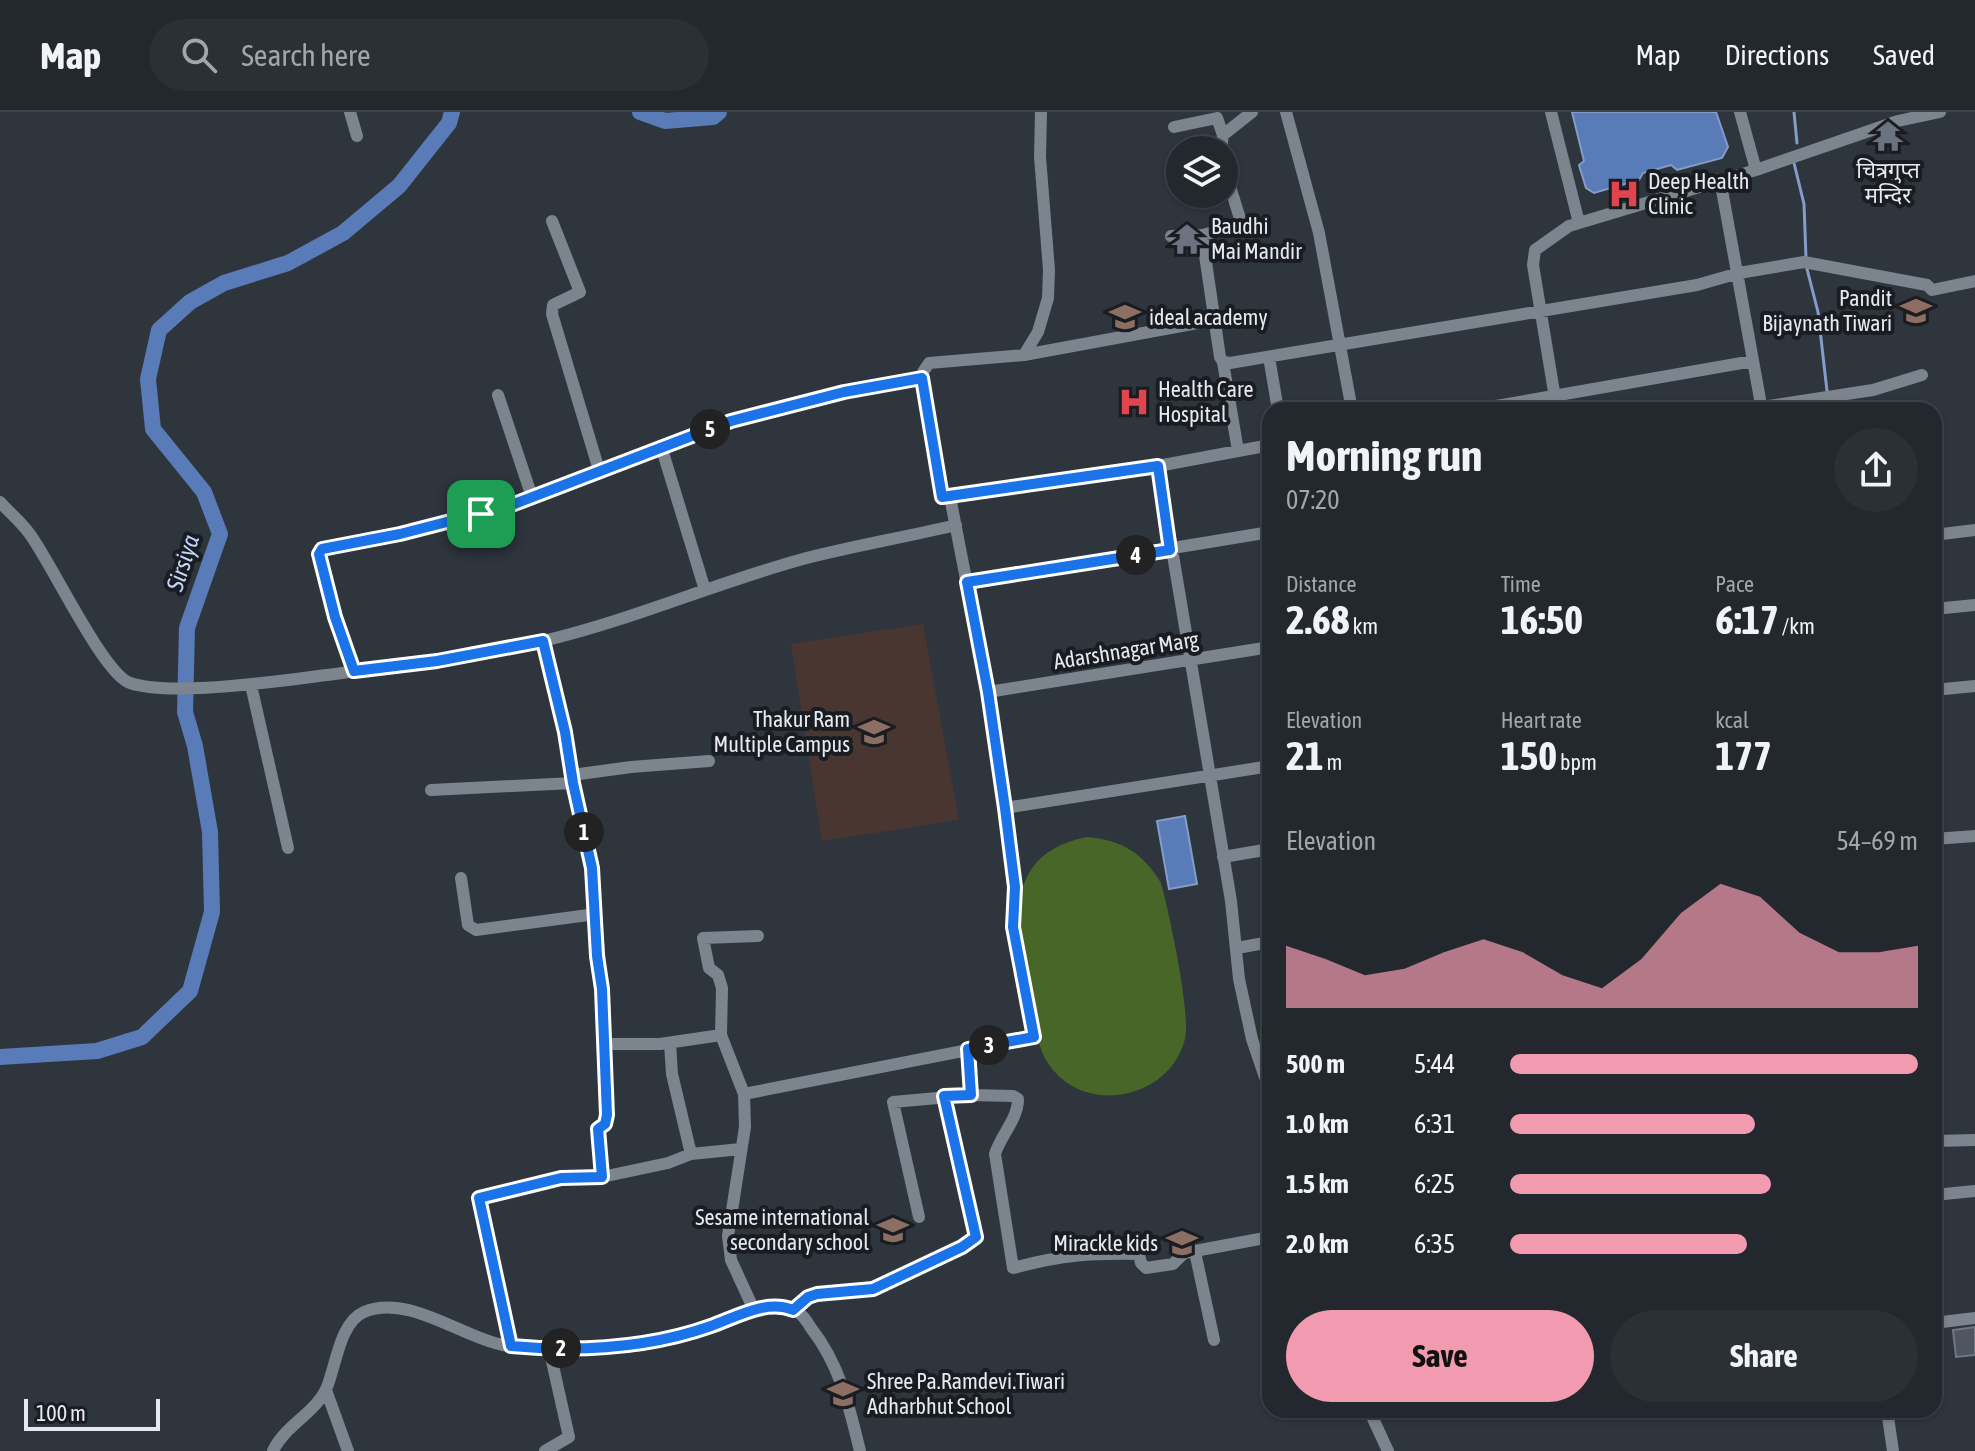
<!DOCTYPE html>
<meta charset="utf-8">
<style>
body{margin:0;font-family:"Asap Condensed","Noto Sans Devanagari",sans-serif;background:#2a3036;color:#f1f3f6;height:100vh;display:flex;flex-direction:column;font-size:30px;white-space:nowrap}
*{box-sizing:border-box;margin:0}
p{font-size:26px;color:#a2a6aa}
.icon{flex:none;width:44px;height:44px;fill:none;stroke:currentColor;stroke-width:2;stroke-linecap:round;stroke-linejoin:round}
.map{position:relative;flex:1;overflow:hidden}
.panel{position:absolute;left:1262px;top:290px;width:680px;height:1016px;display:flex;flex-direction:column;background:#22282e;border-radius:24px;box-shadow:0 2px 6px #0004,0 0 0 2px #3f444a}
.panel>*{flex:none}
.controls{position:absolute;left:1166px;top:24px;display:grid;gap:16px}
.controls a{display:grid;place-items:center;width:72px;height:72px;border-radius:50%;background:#22282e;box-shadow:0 2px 6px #0004,0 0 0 2px #3f444a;font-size:40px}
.scale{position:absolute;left:24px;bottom:20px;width:136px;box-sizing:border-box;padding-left:8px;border:4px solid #e6eaf0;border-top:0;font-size:22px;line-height:28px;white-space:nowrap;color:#e6eaf0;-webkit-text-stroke:6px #191c20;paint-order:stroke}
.pin{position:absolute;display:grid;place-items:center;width:68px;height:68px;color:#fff;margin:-34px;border-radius:16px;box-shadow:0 4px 12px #0006}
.km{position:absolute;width:40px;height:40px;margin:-20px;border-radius:50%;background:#222;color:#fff;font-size:22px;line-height:40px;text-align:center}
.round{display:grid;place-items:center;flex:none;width:84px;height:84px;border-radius:42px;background:#2a3036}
.summary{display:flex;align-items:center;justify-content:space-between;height:136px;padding:0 24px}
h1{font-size:44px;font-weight:700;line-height:60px}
.metrics{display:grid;grid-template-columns:repeat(3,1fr);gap:12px;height:136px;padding:8px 24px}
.metrics div{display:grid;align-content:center}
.metrics b{font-size:40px;font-weight:700}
.metrics small{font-size:22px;font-weight:400}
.metrics p{font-size:22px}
.chart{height:224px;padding:16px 24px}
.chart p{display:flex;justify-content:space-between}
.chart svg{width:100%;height:144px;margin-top:8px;fill:#f29aaf;opacity:.7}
.action{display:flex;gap:16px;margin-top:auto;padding:16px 24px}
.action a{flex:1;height:92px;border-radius:48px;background:#f29aaf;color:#111;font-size:32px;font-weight:700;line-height:92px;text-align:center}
.action a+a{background:#2a3036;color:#f1f3f6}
ul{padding:0 24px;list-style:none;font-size:26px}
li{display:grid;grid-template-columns:128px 96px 1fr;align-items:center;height:60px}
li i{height:20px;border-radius:10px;background:#f29aaf}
header{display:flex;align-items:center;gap:48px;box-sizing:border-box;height:112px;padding:0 40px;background:#22282e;border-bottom:2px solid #3f444a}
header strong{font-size:38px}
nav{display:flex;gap:44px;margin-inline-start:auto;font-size:28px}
.search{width:560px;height:72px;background:#2a3036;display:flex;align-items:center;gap:20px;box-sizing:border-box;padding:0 28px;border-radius:44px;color:#a2a6aa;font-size:30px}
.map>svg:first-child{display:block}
.education{fill:#4a3631}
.green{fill:#486627}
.water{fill:#597bb7;stroke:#839cc8;stroke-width:2}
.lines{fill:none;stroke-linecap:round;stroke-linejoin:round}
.stream{stroke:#839cc8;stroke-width:3}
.river{stroke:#597bb7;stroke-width:16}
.building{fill:#4f565f;stroke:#717882;stroke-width:2}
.minor{stroke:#7c848e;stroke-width:12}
.route-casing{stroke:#fff;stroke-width:16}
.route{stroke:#1a73e8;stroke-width:10}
.labels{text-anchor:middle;stroke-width:8;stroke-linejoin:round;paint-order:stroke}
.poi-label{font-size:22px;fill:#e6eaf0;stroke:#191c20;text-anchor:start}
.street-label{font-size:22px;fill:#e6eaf0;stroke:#191c20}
.water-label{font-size:24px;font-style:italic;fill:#c3d6f9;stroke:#191c20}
</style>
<header>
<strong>Map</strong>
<div class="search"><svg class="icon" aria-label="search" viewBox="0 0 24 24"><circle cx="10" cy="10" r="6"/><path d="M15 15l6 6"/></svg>Search here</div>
<nav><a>Map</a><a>Directions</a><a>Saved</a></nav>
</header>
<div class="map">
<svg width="1975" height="1339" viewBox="0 0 1975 1339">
<rect width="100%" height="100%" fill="#2e353d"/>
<path class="education" d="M923,512L959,708L822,729L791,532Z"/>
<path class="green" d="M1087,725C1122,728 1143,741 1161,771C1169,800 1191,902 1185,927C1170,987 1086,1004 1050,954C1042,944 1039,931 1036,920C1024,848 984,745 1087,725Z"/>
<path class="water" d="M1572,0H1716L1728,35L1722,46L1677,58L1671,53L1643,61L1639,68L1594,81L1586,76L1579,53L1584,49Z
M1185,704L1197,772L1169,777L1157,709Z"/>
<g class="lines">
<path class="stream" d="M1794,0L1797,31
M1794,51L1804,92L1806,146
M1806,153L1818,200L1827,279
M1829,287L1831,298"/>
<path class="river" d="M640,0L665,9L713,5L719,0
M0,945L97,939L142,925L190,879L212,800L210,720L195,634L185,600L187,516L220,422L204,380L153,317L148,267L159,218L190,190L224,171L288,151L343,121L399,74L449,11L452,0"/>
</g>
<path class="building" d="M1975,1215V1243L1956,1245L1953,1218Z"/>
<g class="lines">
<path class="minor" d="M350,0L357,24
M1286,0L1319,121L1352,298
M1551,0L1579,111
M1740,0L1756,58L1898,9L1940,0
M1174,15L1217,6L1223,23
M1221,38L1223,23L1252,0
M1720,67L1762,298
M552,109L580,180L553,193L552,202L599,358
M1202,123L1220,245L1223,250L1230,251L1697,173L1739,161L1804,150L1927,173L1932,178L1975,169
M1171,124L1202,123L1242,113L1224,55
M1024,243L1038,220L1048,186L1049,158L1040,45L1041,0
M1269,245L1278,298
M1223,250L1238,339
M498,283L532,385
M1762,295L1873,278L1922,263
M1473,298L1753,249
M1557,298L1533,153L1535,138L1569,114L1756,58
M661,334L705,478
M1158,354L1231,789L1239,867L1252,927L1270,980
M950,385L1158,354L1270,333
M0,390C10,401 21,410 29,421C50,448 103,562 130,571C170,584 261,571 304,566C384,555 465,548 543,529C632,508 715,471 803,447C853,434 906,425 956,413
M1934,423L1975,418
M967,470L1270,420
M1934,497L1975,493
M543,529L565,620L573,671L592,756L602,877L607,1003L605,1012L598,1017L602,1065
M354,559L335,505L319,442L322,437L400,422L509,394L731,309L844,280L922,266
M251,573L288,736
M1934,578L1975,574
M988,580L1270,535
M572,663L631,655L709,649
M431,678L573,671
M1005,696L1270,654
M1934,727L1975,724
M1223,745L1270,737
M461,766L468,813L476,818L596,802
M1237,836L1270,830
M721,923L722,876L718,863L709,856L703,826L758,824
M670,931L672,962L691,1042
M605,932H660L721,923L744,982L745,1015L728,1124L731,1148L754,1198
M744,982L1034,925L1013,815L1015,775L988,580L950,385H942L922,274L923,260L929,251L1024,243L1214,208
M971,983L1013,984L1018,987C1018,1007 1001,1023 995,1042L1013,1156C1062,1143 1089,1141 1139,1142L1141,1151L1146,1156L1173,1152L1184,1141L1270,1125
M1934,1029L1975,1028
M1934,1083L1975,1079
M919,1105L893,990L971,983L968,937
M1195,1140L1214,1228
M793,1198L808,1185L817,1182L873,1177L962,1135L976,1125L944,984
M1934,1211L1975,1206
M511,1234L479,1086L561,1066L602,1065L668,1051L691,1042L741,1037
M326,1278L348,1339
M1369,1298L1388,1339
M1887,1298L1893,1339
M273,1339C284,1314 316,1301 327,1275C336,1253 340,1210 364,1200C408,1181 463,1226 503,1233C531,1238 561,1236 589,1236C613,1236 638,1235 661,1229C695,1221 764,1184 795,1198C802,1202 807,1209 811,1216C840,1253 849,1294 860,1339
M545,1339L569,1325L549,1236"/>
</g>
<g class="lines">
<defs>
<path id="route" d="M922,266L942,385L1158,354L1170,438L967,470L988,580L1005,696L1015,775L1013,815L1034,925L968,937L971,983L944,984L976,1125L962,1135L873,1177L817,1182L808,1185L793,1198C767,1187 736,1205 711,1214C646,1237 579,1240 511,1234L479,1086L561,1066L602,1065L598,1017L605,1012L607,1003L602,877L597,844L592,756L573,671L565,620L543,529L437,549L354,559L335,505L319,442L322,437L400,422L509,394L731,309L844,280Z"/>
</defs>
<use href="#route" class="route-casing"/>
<use href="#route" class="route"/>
</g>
<defs>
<symbol id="temple-bare" viewBox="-9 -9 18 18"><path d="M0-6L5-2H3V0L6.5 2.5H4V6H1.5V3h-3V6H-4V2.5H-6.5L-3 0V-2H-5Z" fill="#6b7280" stroke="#191c20" stroke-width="2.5" paint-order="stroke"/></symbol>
<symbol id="hospital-bare" viewBox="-9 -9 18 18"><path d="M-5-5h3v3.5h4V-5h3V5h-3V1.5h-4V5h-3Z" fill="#e0444e" stroke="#191c20" stroke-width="2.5" paint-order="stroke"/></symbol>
<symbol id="school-bare" viewBox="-9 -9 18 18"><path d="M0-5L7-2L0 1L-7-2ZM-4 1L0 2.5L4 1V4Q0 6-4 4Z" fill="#8d6e63" stroke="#191c20" stroke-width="2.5" paint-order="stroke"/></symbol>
<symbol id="university-bare" viewBox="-9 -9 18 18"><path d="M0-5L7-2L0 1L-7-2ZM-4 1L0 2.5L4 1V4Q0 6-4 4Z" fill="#8d6e63" stroke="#191c20" stroke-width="2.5" paint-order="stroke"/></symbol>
</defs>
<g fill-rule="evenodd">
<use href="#temple-bare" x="1866" y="2" width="44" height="44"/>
<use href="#hospital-bare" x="1602" y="60" width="44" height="44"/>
<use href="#temple-bare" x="1165" y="105" width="44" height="44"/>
<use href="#school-bare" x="1894" y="177" width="44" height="44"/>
<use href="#school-bare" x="1103" y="183" width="44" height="44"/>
<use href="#hospital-bare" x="1112" y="268" width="44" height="44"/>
<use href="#university-bare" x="852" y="598" width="44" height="44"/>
<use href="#school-bare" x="871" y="1096" width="44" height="44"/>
<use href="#school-bare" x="1160" y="1109" width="44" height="44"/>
<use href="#school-bare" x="821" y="1260" width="44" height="44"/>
</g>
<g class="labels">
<g class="poi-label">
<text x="1888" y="66" text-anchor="middle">चित्रगुप्त<tspan x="1888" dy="25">मन्दिर</tspan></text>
<text x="1648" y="77">Deep Health<tspan x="1648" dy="25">Clinic</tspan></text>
<text x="1211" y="122">Baudhi<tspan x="1211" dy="25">Mai Mandir</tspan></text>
<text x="1892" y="194" text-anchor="end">Pandit<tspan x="1892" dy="25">Bijaynath Tiwari</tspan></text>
<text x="1149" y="213">ideal academy</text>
<text x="1158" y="285">Health Care<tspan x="1158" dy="25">Hospital</tspan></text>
<text x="850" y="615" text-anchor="end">Thakur Ram<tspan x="850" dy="25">Multiple Campus</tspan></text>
<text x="869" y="1113" text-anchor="end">Sesame international<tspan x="869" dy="25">secondary school</tspan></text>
<text x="1158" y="1139" text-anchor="end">Mirackle kids</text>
<text x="867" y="1277">Shree Pa.Ramdevi.Tiwari<tspan x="867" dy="25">Adharbhut School</tspan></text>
</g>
<g class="street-label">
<text transform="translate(1126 538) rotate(-9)" y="8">Adarshnagar Marg</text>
</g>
<g class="water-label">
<text transform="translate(183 451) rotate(-72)" y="8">Sirsiya</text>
</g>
</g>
</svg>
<div class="controls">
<a><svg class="icon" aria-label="layers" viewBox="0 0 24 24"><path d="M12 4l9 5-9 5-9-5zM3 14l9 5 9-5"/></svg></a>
</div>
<div class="scale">100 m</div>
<div class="pin" style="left:481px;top:402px;background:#1e9e55"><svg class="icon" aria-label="arrive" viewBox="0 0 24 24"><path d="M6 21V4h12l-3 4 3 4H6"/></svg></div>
<b class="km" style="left:584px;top:720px">1</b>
<b class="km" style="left:561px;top:1236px">2</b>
<b class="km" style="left:989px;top:933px">3</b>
<b class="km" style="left:1136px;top:443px">4</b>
<b class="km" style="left:710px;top:317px">5</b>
<section class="panel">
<div class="summary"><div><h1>Morning run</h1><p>07:20</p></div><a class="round"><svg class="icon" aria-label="share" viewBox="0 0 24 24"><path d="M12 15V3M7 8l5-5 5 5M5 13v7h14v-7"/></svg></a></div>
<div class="metrics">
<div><p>Distance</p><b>2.68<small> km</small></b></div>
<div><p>Time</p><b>16:50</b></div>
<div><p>Pace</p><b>6:17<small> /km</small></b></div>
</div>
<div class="metrics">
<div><p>Elevation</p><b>21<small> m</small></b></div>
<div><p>Heart rate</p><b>150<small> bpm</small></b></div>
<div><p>kcal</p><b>177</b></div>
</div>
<div class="chart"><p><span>Elevation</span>54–69 m</p>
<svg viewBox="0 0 160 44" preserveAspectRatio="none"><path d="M0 44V25L10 29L20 34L30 32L40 27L50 23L60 27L70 34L80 38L90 29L100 15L110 6L120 10L130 21L140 27L150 27L160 25V44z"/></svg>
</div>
<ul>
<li><b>500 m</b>5:44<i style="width:100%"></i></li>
<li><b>1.0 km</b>6:31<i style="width:60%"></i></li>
<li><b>1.5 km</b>6:25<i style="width:64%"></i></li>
<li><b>2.0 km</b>6:35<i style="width:58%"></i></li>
</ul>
<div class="action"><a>Save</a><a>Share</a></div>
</section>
</div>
